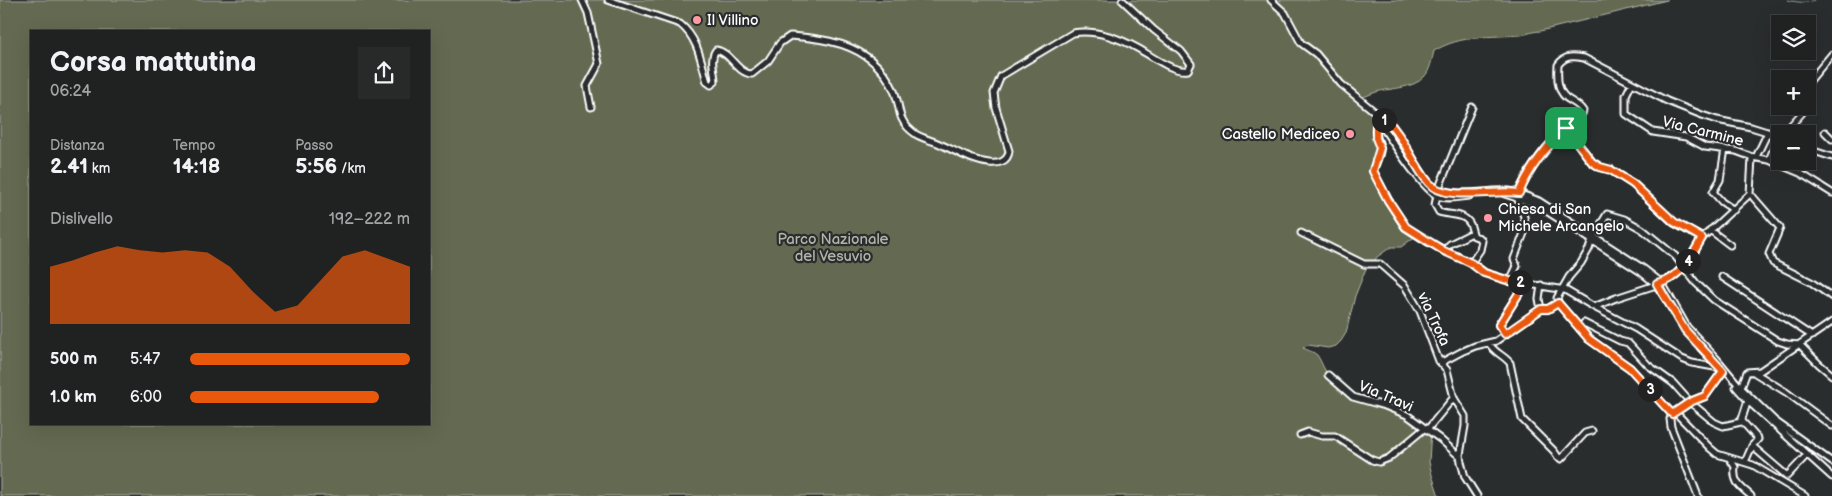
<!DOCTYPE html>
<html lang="it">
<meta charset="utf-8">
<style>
body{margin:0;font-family:"Balsamiq Sans",sans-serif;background:#282a2a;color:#f1f3f6;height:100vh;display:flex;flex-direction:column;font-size:19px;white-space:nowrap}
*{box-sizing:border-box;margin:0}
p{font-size:16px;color:#a2a4a5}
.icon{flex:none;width:28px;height:28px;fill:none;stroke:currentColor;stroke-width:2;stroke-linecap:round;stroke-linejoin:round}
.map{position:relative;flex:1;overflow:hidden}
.details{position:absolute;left:30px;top:30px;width:400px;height:395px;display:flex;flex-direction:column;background:#202222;border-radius:0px;box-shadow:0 5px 20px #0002,0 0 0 1px #3d3f40}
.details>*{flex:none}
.controls{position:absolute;left:1771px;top:15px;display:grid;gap:10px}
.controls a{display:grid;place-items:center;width:45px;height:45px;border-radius:0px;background:#202222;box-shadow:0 5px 20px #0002,0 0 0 1px #3d3f40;font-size:25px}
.pin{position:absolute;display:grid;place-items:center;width:42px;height:42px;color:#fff;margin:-21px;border-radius:10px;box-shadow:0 2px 8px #0006}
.km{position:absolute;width:25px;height:25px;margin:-12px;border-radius:50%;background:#222;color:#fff;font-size:14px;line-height:25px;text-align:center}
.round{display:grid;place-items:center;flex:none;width:52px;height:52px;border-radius:0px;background:#282a2a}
.summary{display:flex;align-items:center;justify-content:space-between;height:85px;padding:0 20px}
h1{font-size:28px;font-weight:700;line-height:38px}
.stats{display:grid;grid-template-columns:repeat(3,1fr);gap:8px;height:85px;padding:5px 20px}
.stats div{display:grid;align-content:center}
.stats b{font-size:21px;font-weight:700}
.stats small{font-size:14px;font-weight:400}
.stats p{font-size:14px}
.chart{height:140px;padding:10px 20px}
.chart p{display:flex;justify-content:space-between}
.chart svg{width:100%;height:90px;margin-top:5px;fill:#ea580c;opacity:.7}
ul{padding:0 20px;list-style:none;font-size:16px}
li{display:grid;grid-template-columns:80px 60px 1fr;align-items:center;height:38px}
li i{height:12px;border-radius:6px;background:#ea580c}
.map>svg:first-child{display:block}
.green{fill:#646b51;stroke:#b2b5a8;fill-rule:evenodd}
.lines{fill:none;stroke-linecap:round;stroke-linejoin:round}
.stream{stroke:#92a4a6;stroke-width:1}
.minor-casing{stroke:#fff;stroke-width:9}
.minor{stroke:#2a2d2e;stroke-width:5}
.route-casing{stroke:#fff;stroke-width:10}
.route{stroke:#ea580c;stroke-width:6}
.poi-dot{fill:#ff9aa2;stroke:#2a2d2e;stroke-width:2}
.labels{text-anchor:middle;stroke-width:4.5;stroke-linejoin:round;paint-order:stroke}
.poi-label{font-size:15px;fill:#fff;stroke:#2a2d2e;text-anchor:start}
.street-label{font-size:15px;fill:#fff;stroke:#2a2d2e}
.park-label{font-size:15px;fill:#b2b5a8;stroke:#2a2d2e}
</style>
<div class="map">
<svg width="1832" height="496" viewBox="0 0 1832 496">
<rect width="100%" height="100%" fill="#2a2d2e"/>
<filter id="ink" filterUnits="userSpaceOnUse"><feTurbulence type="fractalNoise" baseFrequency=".02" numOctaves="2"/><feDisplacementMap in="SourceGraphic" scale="10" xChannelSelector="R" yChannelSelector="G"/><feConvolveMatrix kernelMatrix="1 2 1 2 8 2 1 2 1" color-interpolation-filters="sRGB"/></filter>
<g filter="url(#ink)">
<path class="green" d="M0,0H1667L1540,31C1533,31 1528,34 1521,35C1491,37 1460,35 1434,51C1432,59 1430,71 1424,77C1413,89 1390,88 1376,92C1371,94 1366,96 1361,98L1389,122L1380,131L1378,138L1382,148L1376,175L1405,224L1420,233L1401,247H1391L1377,257L1373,263L1367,266L1355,296L1346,333L1341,341L1336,346L1328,348L1308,345L1303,348C1307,350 1314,352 1317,355C1320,359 1322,365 1325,370C1334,383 1363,410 1380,404L1431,429L1429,462L1432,475L1439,496H0ZM31,31H429V424H31Z"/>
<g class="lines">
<path class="stream" d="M1788,0C1796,2 1806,4 1814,0"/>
<defs>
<path id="minor" d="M582,0L588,13L599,64L587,86L591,107
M608,0L680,24C698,38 701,61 707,82L711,85L715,82C715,71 709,59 716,50C731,52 736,73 752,74L768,61L780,43L790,36C815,38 845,41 867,57C881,67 893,83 897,100C899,106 899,113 902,119C905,126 911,131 917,135C923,138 929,140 935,142C953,149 970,161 989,163C998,164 1008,162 1009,151L996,108L994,93L1001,76L1073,33C1096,29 1119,38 1139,49C1151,56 1174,73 1188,70L1191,64L1181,51L1154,30L1122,0
M1271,0L1285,13L1301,43L1316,54L1341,84L1392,126L1429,184C1453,201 1483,189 1509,191C1520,193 1529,197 1539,201L1644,269L1662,283L1687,327L1716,358L1741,388L1775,421L1832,462
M1632,83L1626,95V114L1653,132L1686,137L1705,147L1736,151L1752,157L1769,160L1800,173L1832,193
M1808,83L1832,54
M1383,120L1379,122C1390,138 1422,189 1438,196C1446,200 1460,197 1469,196
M1379,122C1371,132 1379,138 1380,148C1381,156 1374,164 1373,171L1388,200L1405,227L1428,242L1471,263L1485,273L1510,281L1565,290L1594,307L1616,298L1662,283L1674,276L1690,259L1702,238L1750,194L1752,157
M1566,128L1592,162L1600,167L1611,170L1633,184L1674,223L1702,238
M1825,132L1832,139
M1783,134L1802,113L1799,106
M1725,149L1720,180L1713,192L1722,202L1734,210
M1808,149L1832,157
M1756,157L1768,132
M1769,160L1779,136
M1505,194L1537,205L1641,272L1657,285L1674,311
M1753,197L1780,228L1769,254L1773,263L1811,282L1832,297
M1710,230L1730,245
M1301,233L1364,264H1380L1405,286L1420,311L1439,361L1447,370L1454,398L1465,416V426L1460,455L1461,462L1465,477L1477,496
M1444,251L1450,244L1472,233
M1471,263L1480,250L1482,241L1480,238L1474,236C1472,232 1472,228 1470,224C1463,212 1450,216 1439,212L1435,205L1438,190L1472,107
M1722,277L1812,336
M1510,281L1517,266L1514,259L1526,228L1524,217L1517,197C1526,176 1539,155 1555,138C1564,129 1580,123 1583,111C1580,106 1576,104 1571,101C1557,94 1557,79 1558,65C1565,55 1573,56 1584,58L1667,101L1702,115L1717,120L1751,127L1780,136
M1541,285L1539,299L1541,309
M1558,303L1557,298L1569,277L1581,263L1589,249L1593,237L1607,214L1624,219L1642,229L1675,256L1696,283L1714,300L1778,341L1787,344L1800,345L1819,364L1832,375
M1558,303L1589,339L1630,368L1672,414
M1594,307L1636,329L1682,359L1692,363L1720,368
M1580,329L1584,323L1620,341L1628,343L1648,365L1673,383L1690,402L1714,422L1723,426L1741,422L1748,400
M1505,334L1499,325L1521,290L1522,282
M1489,343C1494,353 1504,355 1510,363L1522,419L1554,451L1558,457L1561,459L1585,433L1592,431
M1701,348L1718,365
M1439,361H1444L1461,352L1475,346L1496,341L1541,309H1548L1558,303
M1755,373L1786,392L1832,426
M1328,375L1353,397L1385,406L1407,415L1440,439L1460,457
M1736,387L1750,403L1832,477
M1740,390L1747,372L1760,371L1832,322
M1676,413L1710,448L1717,454L1753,465L1805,496
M1672,414L1670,419L1671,427L1698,496
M1673,414L1690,402L1705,396L1723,371
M1741,420L1758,439L1752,446
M1427,430L1454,397
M1300,435L1308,432L1322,436H1335L1372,460L1379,462L1389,458L1425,428
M1730,459L1735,467C1733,483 1740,486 1751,496
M1745,462L1752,446L1787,476L1804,458"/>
</defs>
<use href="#minor" class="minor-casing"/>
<use href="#minor" class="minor"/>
</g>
</g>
<g class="lines" filter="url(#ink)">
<defs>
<path id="route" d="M1384,120L1392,126L1398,134C1409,149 1416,169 1429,183C1445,202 1495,189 1519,193C1529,169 1547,146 1566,128L1592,162L1600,167L1611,170L1633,184L1674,222L1702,238C1692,256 1679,280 1657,284L1685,330L1723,371L1705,396L1690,402L1672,414L1630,368L1589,339L1558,303L1548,309H1541L1505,334L1499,325L1521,290L1522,282L1510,281L1484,273L1471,263L1444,251L1406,227L1388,200L1373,171L1380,148L1376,138V126Z"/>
</defs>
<use href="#route" class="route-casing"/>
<use href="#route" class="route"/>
</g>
<g class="poi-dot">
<circle cx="697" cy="20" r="5"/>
<circle cx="1350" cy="134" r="5"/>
<circle cx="1488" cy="218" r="5"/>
</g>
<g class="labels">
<g class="poi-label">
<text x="707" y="25">Il Villino</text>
<text x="1340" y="139" text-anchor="end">Castello Mediceo</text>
<text x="1498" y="214">Chiesa di San<tspan x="1498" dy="17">Michele Arcangelo</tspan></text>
</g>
<g class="street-label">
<text transform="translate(1703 131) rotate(14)" y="5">Via Carmine</text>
<text transform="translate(1434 319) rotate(65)" y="5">via Trofa</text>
<text transform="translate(1386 396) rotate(23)" y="5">Via Travi</text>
</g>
<g class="park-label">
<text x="833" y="244">Parco Nazionale<tspan x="833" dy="17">del Vesuvio</tspan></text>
</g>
</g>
</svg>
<div class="controls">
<a><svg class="icon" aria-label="layers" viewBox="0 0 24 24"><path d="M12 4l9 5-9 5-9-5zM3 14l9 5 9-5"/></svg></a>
<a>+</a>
<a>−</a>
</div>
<div class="pin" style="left:1566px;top:128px;background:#1e9e55"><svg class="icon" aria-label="arrive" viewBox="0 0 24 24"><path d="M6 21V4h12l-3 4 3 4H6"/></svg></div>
<b class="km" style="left:1384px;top:120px">1</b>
<b class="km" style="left:1520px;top:282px">2</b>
<b class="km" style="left:1650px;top:389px">3</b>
<b class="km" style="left:1688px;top:261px">4</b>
<section class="details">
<div class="summary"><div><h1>Corsa mattutina</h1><p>06:24</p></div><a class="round"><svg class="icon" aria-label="share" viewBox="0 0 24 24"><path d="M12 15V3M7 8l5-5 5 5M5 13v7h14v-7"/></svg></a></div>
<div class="stats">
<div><p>Distanza</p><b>2.41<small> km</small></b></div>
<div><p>Tempo</p><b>14:18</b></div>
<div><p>Passo</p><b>5:56<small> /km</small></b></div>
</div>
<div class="chart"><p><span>Dislivello</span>192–222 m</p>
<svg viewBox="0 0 160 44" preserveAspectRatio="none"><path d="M0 44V16L10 13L20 9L30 6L40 8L50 9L60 8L70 9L80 16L90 28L100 38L110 35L120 23L130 11L140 8L150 12L160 16V44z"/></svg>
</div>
<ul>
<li><b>500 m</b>5:47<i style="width:100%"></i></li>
<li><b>1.0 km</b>6:00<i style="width:86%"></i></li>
</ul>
</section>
</div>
